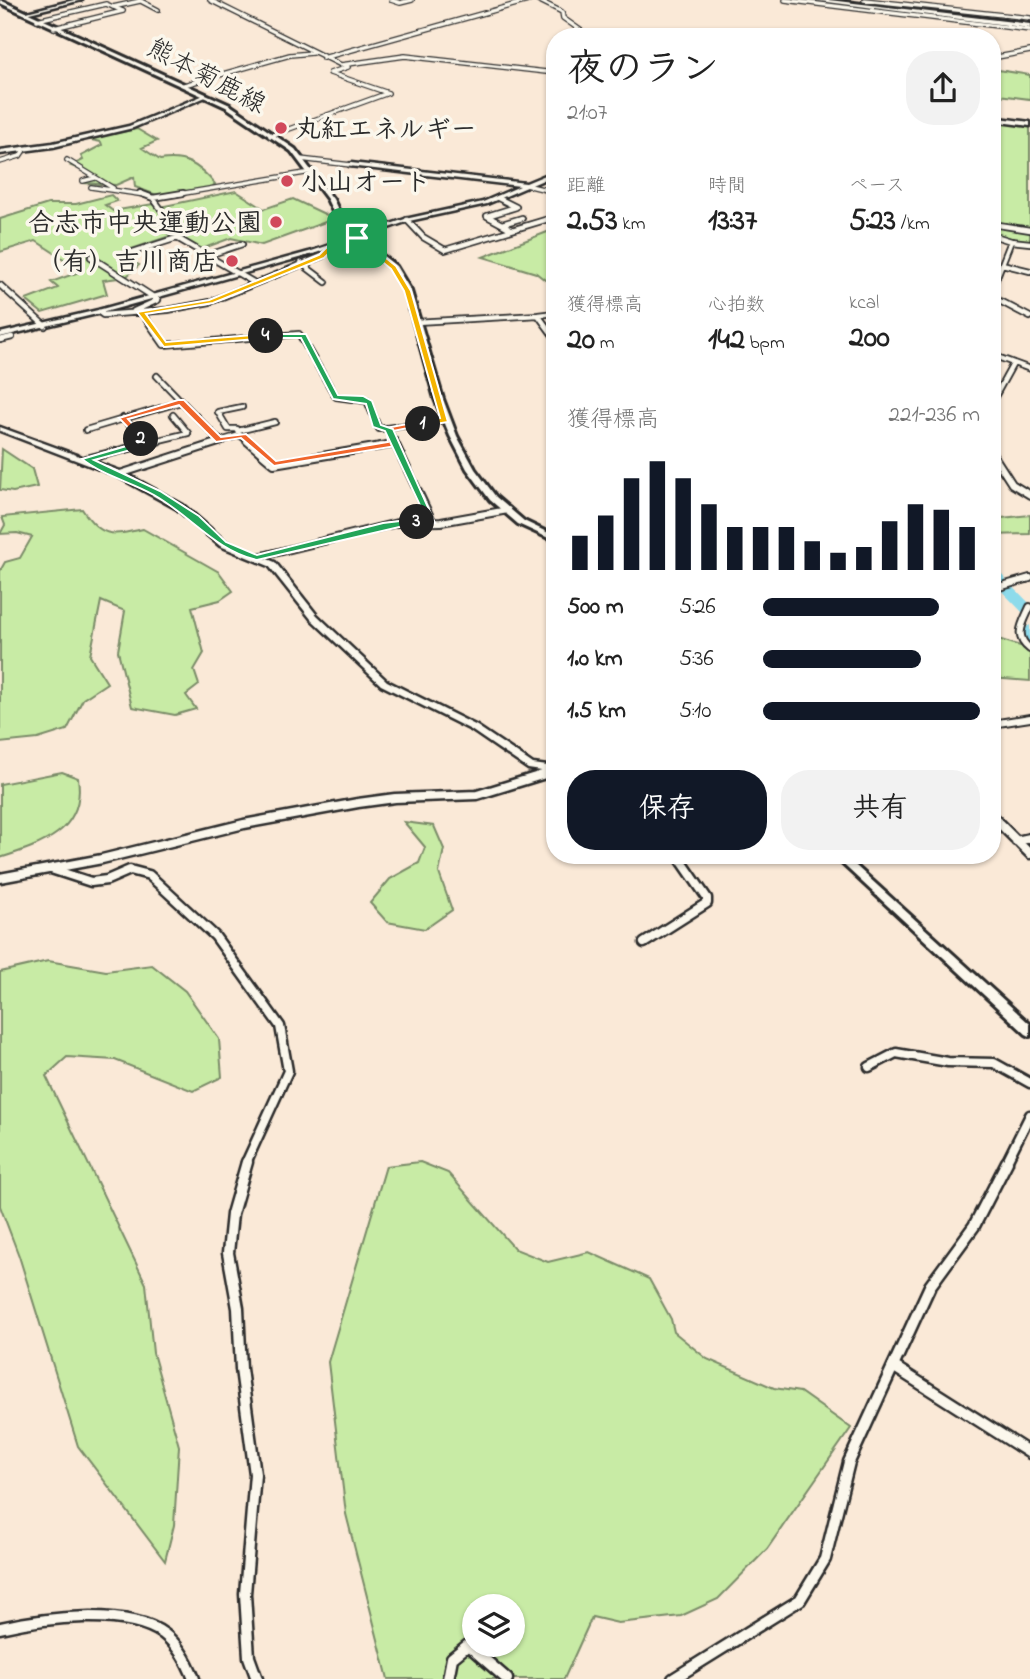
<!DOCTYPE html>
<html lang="ja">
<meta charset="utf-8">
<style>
body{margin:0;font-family:"Indie Flower","Klee One",sans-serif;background:#f2f2f2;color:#222;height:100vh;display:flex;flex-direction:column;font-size:26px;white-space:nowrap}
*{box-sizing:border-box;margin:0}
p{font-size:23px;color:#767676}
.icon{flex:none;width:38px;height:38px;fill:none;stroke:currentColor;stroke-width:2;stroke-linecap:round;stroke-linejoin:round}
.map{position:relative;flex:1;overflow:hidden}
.sheet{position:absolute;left:546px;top:28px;width:455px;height:836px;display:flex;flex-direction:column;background:#fff;border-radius:28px;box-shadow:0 2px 5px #0004}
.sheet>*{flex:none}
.fabs{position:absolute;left:462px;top:1594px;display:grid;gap:14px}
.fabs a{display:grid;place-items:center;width:63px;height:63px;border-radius:50%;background:#fff;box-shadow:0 2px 5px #0004;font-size:35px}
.pin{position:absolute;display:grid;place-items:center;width:60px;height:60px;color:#fff;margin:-30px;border-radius:14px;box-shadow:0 4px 10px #0006}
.km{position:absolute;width:35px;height:35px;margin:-18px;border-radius:50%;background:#222;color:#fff;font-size:19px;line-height:35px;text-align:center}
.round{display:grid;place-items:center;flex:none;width:74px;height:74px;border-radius:28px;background:#f2f2f2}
.head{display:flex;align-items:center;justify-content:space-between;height:119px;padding:0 21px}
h1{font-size:38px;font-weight:700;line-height:52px}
.figures{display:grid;grid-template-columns:repeat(3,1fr);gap:10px;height:119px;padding:7px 21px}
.figures div{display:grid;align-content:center}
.figures b{font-size:30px;font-weight:700}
.figures small{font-size:19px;font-weight:400}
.figures p{font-size:19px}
.chart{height:196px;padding:14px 21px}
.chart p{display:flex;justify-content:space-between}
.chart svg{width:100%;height:126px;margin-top:7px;stroke:#111827;stroke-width:6}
.action{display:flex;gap:14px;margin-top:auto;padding:14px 21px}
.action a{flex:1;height:80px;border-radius:28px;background:#111827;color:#fff;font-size:28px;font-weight:700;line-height:80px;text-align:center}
.action a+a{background:#f2f2f2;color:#222}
ul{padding:0 21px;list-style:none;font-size:23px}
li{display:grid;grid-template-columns:112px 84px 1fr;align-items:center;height:52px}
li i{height:18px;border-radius:9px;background:#111827}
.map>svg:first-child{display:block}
.green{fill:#c8eba5;stroke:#7a8b68;stroke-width:2;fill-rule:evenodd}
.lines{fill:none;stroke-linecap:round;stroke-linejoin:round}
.river{fill:#8ddbeb;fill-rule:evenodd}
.street-far4-casing{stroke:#2b2b2b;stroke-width:6}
.street-far3-casing{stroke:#2b2b2b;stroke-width:8}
.street-far2-casing{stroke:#2b2b2b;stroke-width:10}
.street-far1-casing{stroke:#2b2b2b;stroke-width:13}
.street-casing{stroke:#2b2b2b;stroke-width:15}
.secondary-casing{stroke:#2b2b2b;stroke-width:5}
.primary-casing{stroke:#2b2b2b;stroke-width:6}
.highway-casing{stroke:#2b2b2b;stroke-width:6}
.street-far4{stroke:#fbf7ec;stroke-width:3.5}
.street-far3{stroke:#fbf7ec;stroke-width:4.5}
.street-far2{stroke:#fbf7ec;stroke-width:6}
.street-far1{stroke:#fbf7ec;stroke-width:8}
.street{stroke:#fbf7ec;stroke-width:10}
.secondary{fill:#fbf7ec;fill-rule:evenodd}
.primary{fill:#fbf7ec;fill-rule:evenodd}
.highway{fill:#fbf7ec;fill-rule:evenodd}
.split-1{fill:#f5b400;stroke:#fff;stroke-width:2}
.split-2{fill:#f0652b;stroke:#fff;stroke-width:2}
.split-3{fill:#22a559;stroke:#fff;stroke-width:2}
.split-4{fill:#22a559;stroke:#fff;stroke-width:2}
.split-5{fill:#f5b400;stroke:#fff;stroke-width:2}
.poi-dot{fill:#d1495b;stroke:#fbf7ec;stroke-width:2.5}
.labels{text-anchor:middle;stroke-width:7;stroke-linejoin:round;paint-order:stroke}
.far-street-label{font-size:26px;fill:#2b2b2b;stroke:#fbf7ec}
.far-poi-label{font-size:26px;font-weight:bold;fill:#2b2b2b;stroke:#fbf7ec;text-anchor:start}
</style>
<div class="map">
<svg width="1030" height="1679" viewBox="0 0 1030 1679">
<rect width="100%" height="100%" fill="#fae9d7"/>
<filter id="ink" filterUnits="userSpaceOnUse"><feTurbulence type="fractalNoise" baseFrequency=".0143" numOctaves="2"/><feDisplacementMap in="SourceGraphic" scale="14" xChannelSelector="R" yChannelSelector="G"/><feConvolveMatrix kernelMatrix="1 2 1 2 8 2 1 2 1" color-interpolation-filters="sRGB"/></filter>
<g filter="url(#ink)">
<path class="green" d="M992,69L1030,75V99L999,95L992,103Z
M992,121L1030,126V242L992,234Z
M137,129L157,141L142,148L160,160C185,156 198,164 215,184L212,187L162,197L135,187L134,177L116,185L83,183L94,178V175L71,166L83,160L81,156L102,145L101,142L86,139Z
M236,191L264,209L293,199L331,217V220L262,245L231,238L199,250L183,239L194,232L175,220L158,225L170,236L117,254L139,265L126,277L103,280L107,294L42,313L26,300L58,288L51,282L82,271L36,241L0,252V219L48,204H76L111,195L117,201L105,205L113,211L153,204L160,207Z
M555,229V279L545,280L536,273L483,257Z
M2,449L32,469L37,487L13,492L0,490Z
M82,509C101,538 111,536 143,529L219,572L233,591L220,600L192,607L204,653L194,670L199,685L186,695L196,709L175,715L132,707L118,651L125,611L101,601L90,656L107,683L83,699L67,730L38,739L0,743V571L5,562L20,558L32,537L17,533L0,534L5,525L2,517Z
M1030,515V534L992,535V519Z
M998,639L1030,649V681L992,678V641Z
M62,772L78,778C86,831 41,845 0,858V784Z
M404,822L434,826L444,849L439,873L452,910L425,929L387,922L370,903L390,879L419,863L425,847Z
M48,961L106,971L152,965L185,991L219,1039L222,1077L193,1091L115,1060L67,1057L46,1076L146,1284L153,1353L179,1446L174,1525L165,1561L78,1446L19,1256L0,1206V972Z
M420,1162L448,1173L515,1249L548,1262L589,1252L649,1279L671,1319L674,1332L707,1359L774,1388L800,1392L851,1428L767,1549L718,1599L681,1616L618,1623L592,1617L564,1679H388L346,1514L328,1362L386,1166ZM474,1606H513V1645H474Z"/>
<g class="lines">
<path class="river" d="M992,569L997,570L1030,604V616L1025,615L992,581Z
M1030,625V642L1023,638V629Z"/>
<defs>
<path id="street-far4" d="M139,0L158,10
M210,0L341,65L405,56L555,73
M391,0L400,3L412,0
M538,0L562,12L563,18L590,37
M785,0L1030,30
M864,0L1030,18
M113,7L140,1
M37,20L106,4L123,11L54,28
M323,58L531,0
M992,58L1030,51
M348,67L330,73L388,93
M184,85L290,55L312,53
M270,136L388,93
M300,159L351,165
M67,160L113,188
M0,162L20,156L24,150
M83,181L95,178
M526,185L555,192
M91,187L145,195
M173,195L311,172"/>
<path id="street-far3" d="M140,193L153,198L183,193
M153,198L166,216
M498,198L516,207L487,216L511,229
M407,220L423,237L445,250L555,217
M502,224L522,218
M992,224L1030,230
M992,235L1011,241
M124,255L177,238L253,282
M206,256L242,244
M91,257L158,300L134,311
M301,263L326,282
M1002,264L1030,271
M0,285L45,326
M992,289L1011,241L1030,243
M992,297L1030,317
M99,312L103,315L168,310L210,302L322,256L330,247
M141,312L164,345L299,334L336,397L367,401L379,429L445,420
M538,315L555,313
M416,322L538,315L555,338
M0,340L12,337
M992,355L1030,369
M157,376L219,440
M992,402L1013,364
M123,418L146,442
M237,429H228L218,412L242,407
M388,429L394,442
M86,430L181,402
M238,431L275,422
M151,442L188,433L173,415
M217,442L240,435L249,442"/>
<path id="street-far2" d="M144,441L146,443
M247,441L274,464L393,444
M394,441L432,521
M992,453L1012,484L1030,495
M86,459L158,441
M120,474L222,441
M258,557L397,523L441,522L508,510
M992,589L1030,578
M1030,607C1023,623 1013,636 1030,649
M992,724L1030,718"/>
<path id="street-far1" d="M992,816L1030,854
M1016,841L1030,838
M51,869L91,882L107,880L130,870L149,875L215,936L280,1026L288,1071L246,1163
M0,878L102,859L244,824L358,803L395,798L477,795L555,771
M644,943L707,903V898L678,856
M869,1067L896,1053L948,1062L994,1063L1030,1083
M1006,1163L1030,1115"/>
<path id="street" d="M247,1162L232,1214L228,1253L238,1308L241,1369L255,1474L245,1594L249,1657L257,1679
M893,1366L1030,1453
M0,1628C43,1618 127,1607 164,1634C178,1645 188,1663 194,1679
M448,1679L452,1658L468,1645L507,1679
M673,1679L800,1600L825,1559L849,1462L930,1286L974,1226L1007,1162"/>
<path id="secondary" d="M74,0H82L25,14L23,13Z
M204,95L208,96L133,128L53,147L0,154V150L53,143L129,126Z
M992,117L1030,122V126L992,121Z
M351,163L526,183L555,171V175L487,204L409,221L313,254L101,313L0,337V333L98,310L309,252L405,219L483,202L520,186L349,166V164Z
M0,427L123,472L183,505L226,542L275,562L317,615L387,681L477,726L533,764L555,767V773L528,769L471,730L381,685L311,619L269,566L220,546L177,509L117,476L0,431Z"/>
<path id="primary" d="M0,0L230,105L295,149L333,199L341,216L359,237L396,266L411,291L443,399L457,436L475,469L496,497L524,521L555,536V541L518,524L490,500L467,469L450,436L435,399L405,291L391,268L355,239L336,218L327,199L291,151L226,107L0,3Z
M834,856H845L1030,1024V1036L1026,1034Z"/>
<path id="highway" d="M812,0H829L1030,24V28Z"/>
</defs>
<use href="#street-far4" class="street-far4-casing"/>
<use href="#street-far3" class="street-far3-casing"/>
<use href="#street-far2" class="street-far2-casing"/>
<use href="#street-far1" class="street-far1-casing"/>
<use href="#street" class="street-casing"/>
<use href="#secondary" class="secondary-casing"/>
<use href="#primary" class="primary-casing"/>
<use href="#highway" class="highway-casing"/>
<use href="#street-far4" class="street-far4"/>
<use href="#street-far3" class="street-far3"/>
<use href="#street-far2" class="street-far2"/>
<use href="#street-far1" class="street-far1"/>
<use href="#street" class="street"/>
<use href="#secondary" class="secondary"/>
<use href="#primary" class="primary"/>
<use href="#highway" class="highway"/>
</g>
</g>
<path class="split-1" d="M359,236L396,266L411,291L448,422L423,426L419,424L440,418L404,291L391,269L353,238Z"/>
<path class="split-2" d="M178,400H184L221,437L246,434L276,461L388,442L386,428L423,421L428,424L393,431L396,446L274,466L241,438L216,442L179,405L128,419L146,439L141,441L119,418Z"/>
<path class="split-3" d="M141,436L149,445L94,460L160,491L199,516L226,542L257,555L383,523L417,519L421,522L257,560C216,551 191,516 154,495C131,482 102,475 82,459L140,442L137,439Z"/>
<path class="split-4" d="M266,334H306L338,395L363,396L372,401L381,425L393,429L435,523L417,524L412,522L426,518L385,431L373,427L366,404L333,399L301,338H264Z"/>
<path class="split-5" d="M354,236L360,238L333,249L324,258L213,303L146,314L166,342L266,334L269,338L164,347L137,312L209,300L319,255L328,246Z"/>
<g class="poi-dot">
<circle cx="281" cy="128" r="7"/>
<circle cx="287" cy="181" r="7"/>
<circle cx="276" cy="222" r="7"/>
<circle cx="232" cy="261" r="7"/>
</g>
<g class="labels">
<g class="far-street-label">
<text transform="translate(207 75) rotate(28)" y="9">熊本菊鹿線</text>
</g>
<g class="far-poi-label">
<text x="295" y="137">丸紅エネルギー</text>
<text x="301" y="190">小山オート</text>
<text x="262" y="231" text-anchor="end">合志市中央運動公園</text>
<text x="218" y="270" text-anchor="end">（有）吉川商店</text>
</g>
</g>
</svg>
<div class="fabs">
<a><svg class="icon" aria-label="layers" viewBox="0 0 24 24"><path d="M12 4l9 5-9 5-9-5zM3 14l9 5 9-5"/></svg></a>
</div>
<div class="pin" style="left:357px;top:238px;background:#1e9e55"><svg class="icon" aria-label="arrive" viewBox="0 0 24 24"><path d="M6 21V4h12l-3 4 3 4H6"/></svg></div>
<b class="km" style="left:423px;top:424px">1</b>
<b class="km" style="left:141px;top:439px">2</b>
<b class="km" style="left:417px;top:522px">3</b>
<b class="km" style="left:266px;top:336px">4</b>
<section class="sheet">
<div class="head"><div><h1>夜のラン</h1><p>21:07</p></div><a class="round"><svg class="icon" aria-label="share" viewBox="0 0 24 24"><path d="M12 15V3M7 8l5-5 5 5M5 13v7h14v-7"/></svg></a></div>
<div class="figures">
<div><p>距離</p><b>2.53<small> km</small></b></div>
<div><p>時間</p><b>13:37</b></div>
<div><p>ペース</p><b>5:23<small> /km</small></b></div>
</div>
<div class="figures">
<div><p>獲得標高</p><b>20<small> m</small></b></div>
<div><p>心拍数</p><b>142<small> bpm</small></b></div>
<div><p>kcal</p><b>200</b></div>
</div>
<div class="chart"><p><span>獲得標高</span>221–236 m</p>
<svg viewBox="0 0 160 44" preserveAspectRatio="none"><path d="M5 44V32M15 44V25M25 44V12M35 44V6M45 44V12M55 44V21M65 44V29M75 44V29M85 44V29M95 44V34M105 44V38M115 44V36M125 44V27M135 44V21M145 44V23M155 44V29"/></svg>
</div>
<ul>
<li><b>500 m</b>5:26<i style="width:81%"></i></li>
<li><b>1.0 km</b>5:36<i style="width:73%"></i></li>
<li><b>1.5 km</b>5:10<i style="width:100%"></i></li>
</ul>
<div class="action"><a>保存</a><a>共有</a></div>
</section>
</div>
